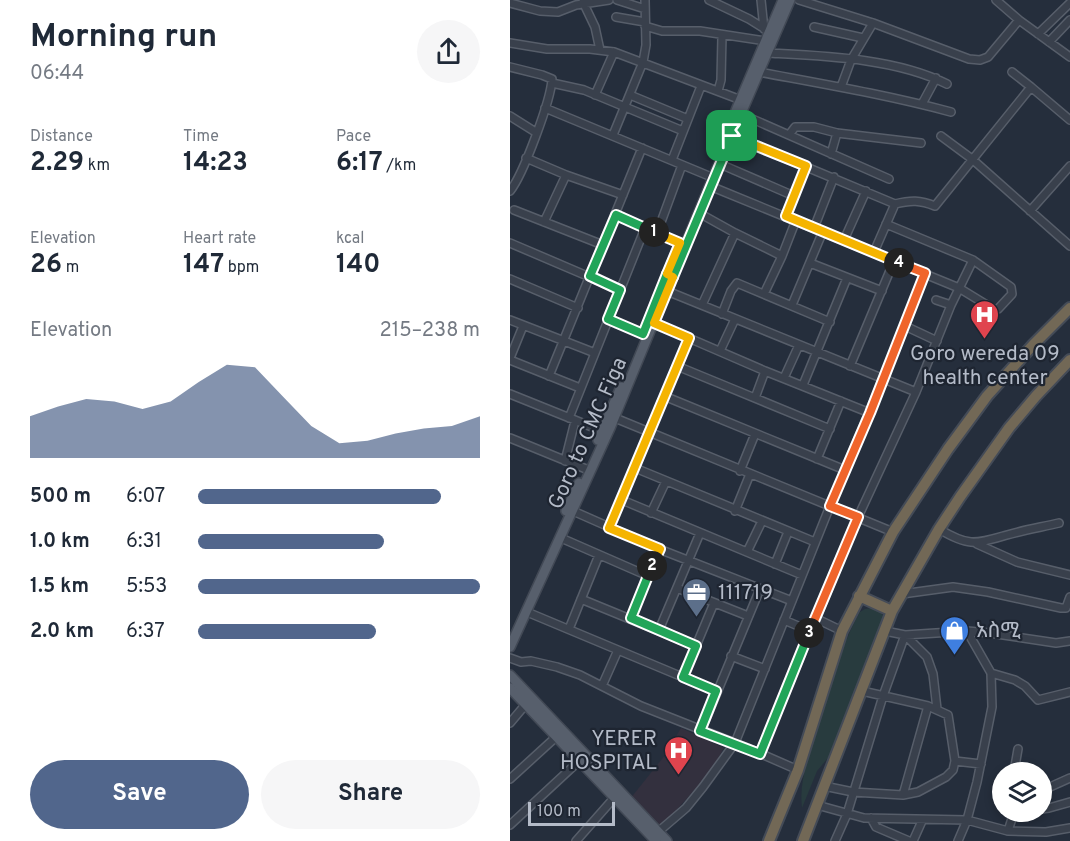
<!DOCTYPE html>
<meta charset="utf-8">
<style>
body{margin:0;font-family:Overpass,"Noto Sans Ethiopic",sans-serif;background:#f6f6f7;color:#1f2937;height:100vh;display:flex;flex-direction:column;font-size:22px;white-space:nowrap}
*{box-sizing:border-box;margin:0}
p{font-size:20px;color:#747a83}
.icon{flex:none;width:33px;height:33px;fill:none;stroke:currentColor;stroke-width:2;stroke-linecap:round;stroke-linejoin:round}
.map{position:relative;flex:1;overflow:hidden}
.drawer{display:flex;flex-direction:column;background:#fff;width:510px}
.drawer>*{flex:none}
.buttons{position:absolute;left:482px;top:762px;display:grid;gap:12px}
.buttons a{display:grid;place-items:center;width:60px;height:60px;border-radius:50%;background:#fff;box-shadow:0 3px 9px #0003;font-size:30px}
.scale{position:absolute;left:18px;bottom:15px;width:87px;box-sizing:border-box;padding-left:6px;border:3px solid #b4bbc8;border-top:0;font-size:16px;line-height:21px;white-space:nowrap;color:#b4bbc8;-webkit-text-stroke:4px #1e2531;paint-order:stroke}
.pin{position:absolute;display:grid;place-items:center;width:51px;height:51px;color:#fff;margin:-26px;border-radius:12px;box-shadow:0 3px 9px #0006}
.km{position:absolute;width:30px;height:30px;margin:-15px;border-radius:50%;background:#222;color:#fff;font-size:16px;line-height:30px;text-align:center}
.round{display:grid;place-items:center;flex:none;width:63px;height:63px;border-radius:32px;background:#f6f6f7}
.summary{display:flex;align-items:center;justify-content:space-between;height:102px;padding:0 30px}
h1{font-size:33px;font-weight:700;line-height:45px}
.metrics{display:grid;grid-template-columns:repeat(3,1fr);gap:9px;height:102px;padding:6px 30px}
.metrics div{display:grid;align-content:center}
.metrics b{font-size:26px;font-weight:700}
.metrics small{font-size:16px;font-weight:400}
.metrics p{font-size:16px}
.chart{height:168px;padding:12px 30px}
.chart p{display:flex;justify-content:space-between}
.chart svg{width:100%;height:108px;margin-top:6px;fill:#51668c;opacity:.7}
.action{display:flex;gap:12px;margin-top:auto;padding:12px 30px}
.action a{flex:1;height:69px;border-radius:36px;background:#51668c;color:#fff;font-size:24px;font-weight:700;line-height:69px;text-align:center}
.action a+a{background:#f6f6f7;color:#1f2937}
ul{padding:0 30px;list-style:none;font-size:20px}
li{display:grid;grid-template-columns:96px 72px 1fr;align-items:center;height:45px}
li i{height:15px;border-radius:8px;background:#51668c}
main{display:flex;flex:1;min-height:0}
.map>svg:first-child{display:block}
.medical{fill:#33303e}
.green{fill:#283b3e}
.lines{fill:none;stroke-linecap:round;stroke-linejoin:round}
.minor-casing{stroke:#575e6a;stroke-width:10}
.major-casing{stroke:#424955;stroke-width:12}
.highway-casing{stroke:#444b57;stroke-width:14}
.minor{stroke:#39404c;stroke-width:7}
.major{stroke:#575f6c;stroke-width:9}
.highway{stroke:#726856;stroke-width:10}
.split-1-casing{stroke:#fff;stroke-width:12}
.split-2-casing{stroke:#fff;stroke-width:12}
.split-3-casing{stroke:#fff;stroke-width:12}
.split-4-casing{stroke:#fff;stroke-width:12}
.split-5-casing{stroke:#fff;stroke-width:12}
.split-1{stroke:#22a559;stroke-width:8}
.split-2{stroke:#f5b400;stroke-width:8}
.split-3{stroke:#22a559;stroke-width:8}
.split-4{stroke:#f0652b;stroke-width:8}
.split-5{stroke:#f5b400;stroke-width:8}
.labels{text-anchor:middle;stroke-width:4.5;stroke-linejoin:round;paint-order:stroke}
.poi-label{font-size:21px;fill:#b4bbc8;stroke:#1e2531;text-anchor:start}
.street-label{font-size:21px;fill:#b4bbc8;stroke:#1e2531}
</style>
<main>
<section class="drawer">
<div class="summary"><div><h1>Morning run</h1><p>06:44</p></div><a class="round"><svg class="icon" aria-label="share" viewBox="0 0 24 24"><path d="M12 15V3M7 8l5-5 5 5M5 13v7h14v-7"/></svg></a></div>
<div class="metrics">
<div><p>Distance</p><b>2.29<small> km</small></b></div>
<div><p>Time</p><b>14:23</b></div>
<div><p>Pace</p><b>6:17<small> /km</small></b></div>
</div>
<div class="metrics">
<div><p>Elevation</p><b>26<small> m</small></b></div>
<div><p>Heart rate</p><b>147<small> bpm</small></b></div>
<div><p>kcal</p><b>140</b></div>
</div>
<div class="chart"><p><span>Elevation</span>215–238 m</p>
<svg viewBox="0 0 160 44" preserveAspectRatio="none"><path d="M0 44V27L10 23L20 20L30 21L40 24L50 21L60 13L70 6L80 7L90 19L100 31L110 38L120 37L130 34L140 32L150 31L160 27V44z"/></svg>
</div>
<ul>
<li><b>500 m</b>6:07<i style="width:86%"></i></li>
<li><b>1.0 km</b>6:31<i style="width:66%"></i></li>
<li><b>1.5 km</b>5:53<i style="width:100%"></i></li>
<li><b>2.0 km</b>6:37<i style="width:63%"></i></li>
</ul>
<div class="action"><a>Save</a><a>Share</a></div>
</section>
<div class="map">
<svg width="560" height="841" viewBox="0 0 560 841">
<rect width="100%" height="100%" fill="#252e3c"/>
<path class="medical" d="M171,728L214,748L199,774L151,827L120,799L156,754Z"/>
<path class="green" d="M361,608L370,612L375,618L327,747L307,771L292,808C289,783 297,762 305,737C318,695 328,651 350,612L355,609Z"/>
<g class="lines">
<defs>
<path id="minor" d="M107,0L135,9
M199,0L239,19L263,34
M251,0L254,29
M289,0L363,23L459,59L470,60L478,57L509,20
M486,0L509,20L560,57
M73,2L85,27L90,50
M0,3L30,11L48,12L66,5L99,0
M106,17L135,22
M135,26L152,31H190L256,41
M304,27L353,38
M528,34L560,3
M539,42L560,20
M0,43L37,49H80L104,52L231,100
M258,53C315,56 385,58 437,84
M0,67L32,75L42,79C41,100 13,175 0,191
M249,72C313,84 378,95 441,112
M42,83L74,90L173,131
M331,87L341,60L363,23
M521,87L560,120
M208,91L211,80L212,36
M85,95L104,52
M120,95L178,119
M412,104L426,78
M35,108L199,176
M231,114L379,179
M0,116L27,133
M103,135L133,62L136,45L135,0
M279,135L285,127H304L327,133L411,143
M222,136L385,204C401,200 410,200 425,206L521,87L502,72
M431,136L462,159L560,246
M321,154L327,133
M16,158L56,175L113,195
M162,160L191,86
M210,164L284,196
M200,186L449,288L485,310L488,309L502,294L501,287L463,260L376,224
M4,210L93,245
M520,211L560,166
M189,213L225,233L272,256
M106,215L170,243
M276,216L296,166
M34,222L56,175
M304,228L324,177
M147,233L172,165
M334,240L356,191
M0,243L110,290
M364,252L385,204
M300,263L372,291
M0,279L68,308
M157,291L406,392
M254,294L272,256L286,220
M426,300L441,305
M192,305L225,233
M282,305L313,231
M212,314L221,291L227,283L320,322
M98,319L133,334
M0,320L85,353
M144,323L255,371L360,413
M395,326L427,341
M210,351L225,319
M0,358L13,326
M0,360L70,388
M167,366L320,429
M340,366L384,261
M39,376L132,148
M274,378L289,345
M293,385L337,278
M0,394L92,431
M154,396L335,470
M245,398L255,371
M59,418L135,228
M105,418L383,532
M0,438L76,469
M307,459L331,401
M55,461L65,421
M125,468L305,542
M230,471L245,434
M112,500L292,575
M63,511L149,549L282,601
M225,511L240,474
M141,513L156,481
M99,528L179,338
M429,529C459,547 465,544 497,535C514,530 532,527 549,523
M51,538L138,576
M467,544L507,562L560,575
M237,552L252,521
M265,564L278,532
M167,588L238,616
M392,594L443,587L478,592L551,608H556L560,597
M71,599L186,646
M17,612L206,691
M121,618L149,549
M305,618L332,631
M274,620L300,631
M59,629L89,555
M149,630L190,533
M375,631L395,635L457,631L480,633L546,643L560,641
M221,656L255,669
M0,658L11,662L21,661L47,667L70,675L131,706L240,749L288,770
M481,673L505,680L515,686L528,700L560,692
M173,677L204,603
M92,686L108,650
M352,691L418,706L438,715L445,761L443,770L436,777L408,792L393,795L418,706
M0,723L16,704
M191,731L250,589
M250,754L348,517L406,392L441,305L463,260
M445,761L471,764
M504,772L508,749
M0,779L46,737
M314,786L343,792L393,795
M531,791L560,778
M307,805L354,818L457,820L498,831L504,812
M531,809L539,808L560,802
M361,818L366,827L399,841
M0,825L69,761
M498,831L536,832L560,828
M148,832L176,808L193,787L225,743L320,506L395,326L415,273
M66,841L104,798
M325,841L337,814L373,696L395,635L417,657L423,674L427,709
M403,841L412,821
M448,841L457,820L467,782L482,707L481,673L457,631"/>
<path id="major" d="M213,141L273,0
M134,332L168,248
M88,440L111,387
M56,511L69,483
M0,647L100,428L203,178L280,0
M0,675L157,841
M0,688L146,841"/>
<path id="highway" d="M349,596L382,611
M259,841L288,770L332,631L383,532L438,449L477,396L523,345L560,308
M293,841L382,611L429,529L450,497L499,428L526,396L560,360"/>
</defs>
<use href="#minor" class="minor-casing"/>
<use href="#major" class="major-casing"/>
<use href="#highway" class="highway-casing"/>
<use href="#minor" class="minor"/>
<use href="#major" class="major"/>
<use href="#highway" class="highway"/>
</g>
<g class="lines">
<defs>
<path id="split-1" d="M144,232L106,215L80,276L110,290L98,319L133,334L157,274L163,277L222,136"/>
<path id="split-2" d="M142,566L150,549L99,528L179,338L144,323L163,277L157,274L170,243L144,232"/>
<path id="split-3" d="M142,566L121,618L186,646L173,677L206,691L190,731L250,754L299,633"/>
<path id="split-4" d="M299,633L348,517L320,506L360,413L415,273L389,263"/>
<path id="split-5" d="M222,136L296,166L276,216L389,263"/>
</defs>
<use href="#split-1" class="split-1-casing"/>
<use href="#split-2" class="split-2-casing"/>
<use href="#split-3" class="split-3-casing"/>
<use href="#split-4" class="split-4-casing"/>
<use href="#split-5" class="split-5-casing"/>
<use href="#split-1" class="split-1"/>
<use href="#split-2" class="split-2"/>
<use href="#split-3" class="split-3"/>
<use href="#split-4" class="split-4"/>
<use href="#split-5" class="split-5"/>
</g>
<defs>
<symbol id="hospital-pin" viewBox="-11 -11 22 30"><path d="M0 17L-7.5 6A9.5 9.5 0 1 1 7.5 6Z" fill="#e0444e" stroke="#1e2531"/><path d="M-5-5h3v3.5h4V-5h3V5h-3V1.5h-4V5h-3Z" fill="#fff"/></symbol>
<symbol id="office-pin" viewBox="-11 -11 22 30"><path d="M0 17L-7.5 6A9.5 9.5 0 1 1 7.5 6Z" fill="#5c6f8a" stroke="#1e2531"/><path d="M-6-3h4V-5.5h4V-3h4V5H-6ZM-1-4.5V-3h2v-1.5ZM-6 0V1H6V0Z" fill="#fff"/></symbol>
<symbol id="shop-pin" viewBox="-11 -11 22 30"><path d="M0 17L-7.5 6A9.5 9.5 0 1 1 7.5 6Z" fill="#3f7fe0" stroke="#1e2531"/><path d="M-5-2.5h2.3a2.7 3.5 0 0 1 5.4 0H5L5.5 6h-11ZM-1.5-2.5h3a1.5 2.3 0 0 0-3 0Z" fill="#fff"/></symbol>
</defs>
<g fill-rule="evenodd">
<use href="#hospital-pin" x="458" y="298" width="33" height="45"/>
<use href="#office-pin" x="170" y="576" width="33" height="45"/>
<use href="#shop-pin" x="428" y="614" width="33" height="45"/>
<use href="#hospital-pin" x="152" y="734" width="33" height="45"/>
</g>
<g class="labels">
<g class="poi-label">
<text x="475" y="360" text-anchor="middle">Goro wereda 09<tspan x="475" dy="24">health center</tspan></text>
<text x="208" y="599">111719</text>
<text x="466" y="637">አስሚ</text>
<text x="147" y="745" text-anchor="end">YERER<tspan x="147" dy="24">HOSPITAL</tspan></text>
</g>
<g class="street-label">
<text transform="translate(77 433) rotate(-66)" y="7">Goro to CMC Figa</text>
</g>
</g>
</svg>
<div class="buttons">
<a><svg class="icon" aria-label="layers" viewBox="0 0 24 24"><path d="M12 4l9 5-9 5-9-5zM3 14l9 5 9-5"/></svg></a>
</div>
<div class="scale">100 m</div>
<div class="pin" style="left:222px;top:136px;background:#1e9e55"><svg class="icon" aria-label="arrive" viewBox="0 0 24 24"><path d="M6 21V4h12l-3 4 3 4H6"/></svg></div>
<b class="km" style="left:144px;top:232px">1</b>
<b class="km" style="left:142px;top:566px">2</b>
<b class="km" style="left:299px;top:633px">3</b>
<b class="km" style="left:389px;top:263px">4</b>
</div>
</main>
